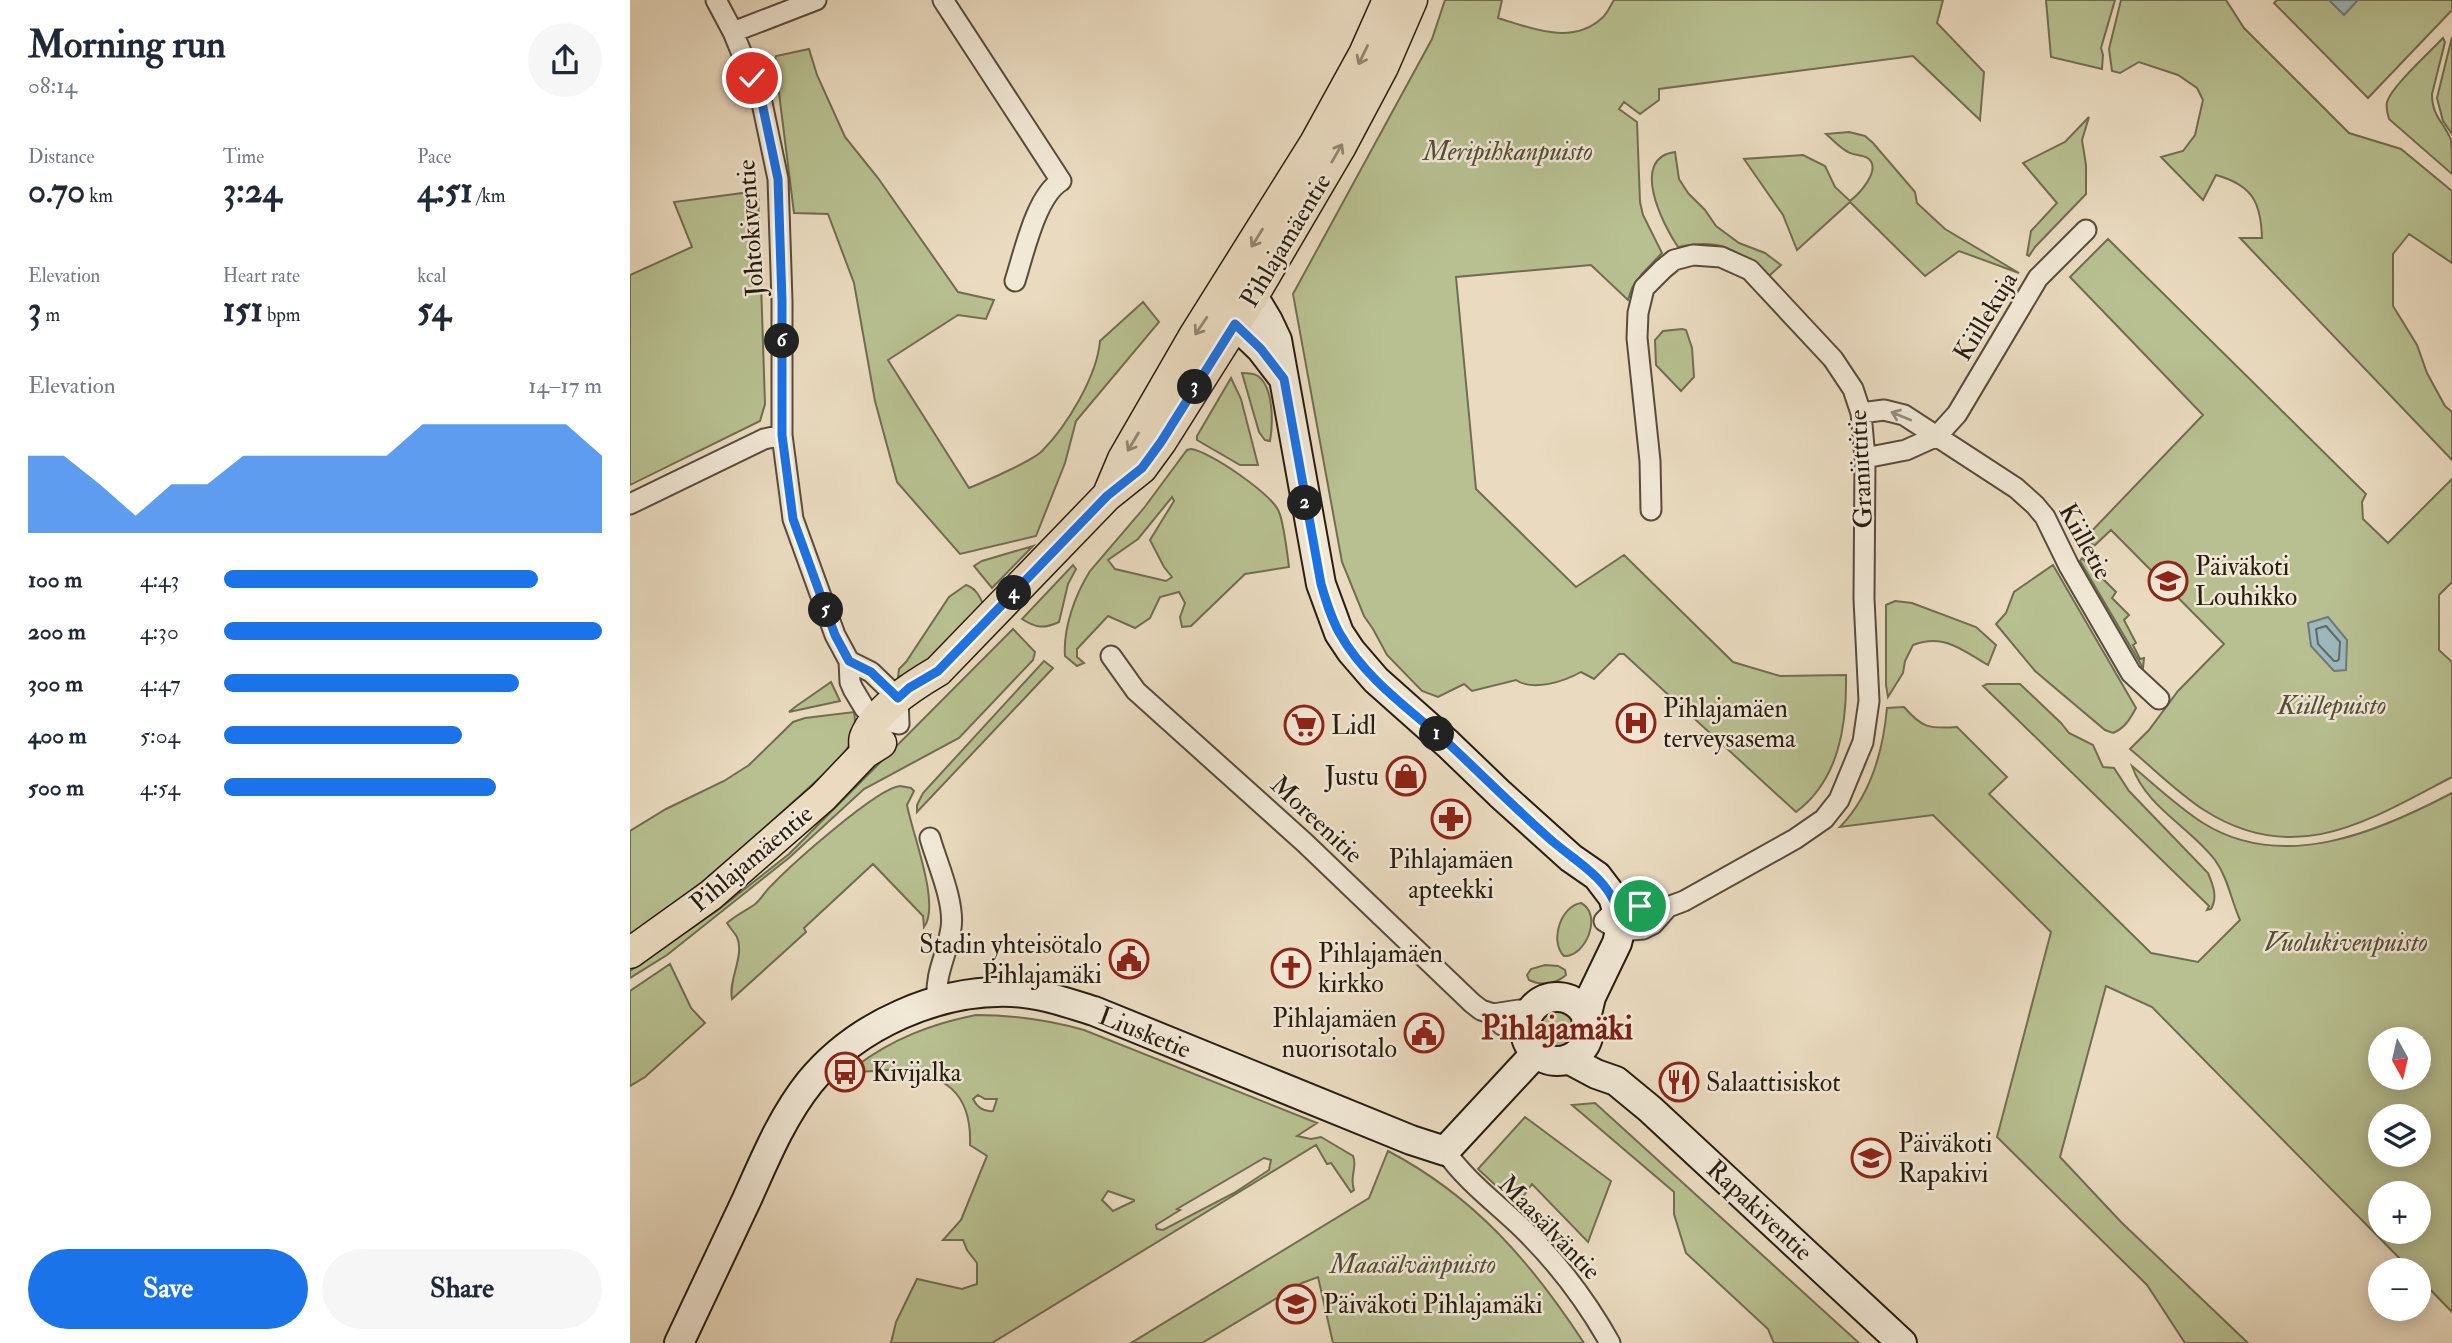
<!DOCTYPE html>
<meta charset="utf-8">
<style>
body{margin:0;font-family:"IM FELL Double Pica",serif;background:#f6f6f7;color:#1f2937;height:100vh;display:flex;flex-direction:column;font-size:26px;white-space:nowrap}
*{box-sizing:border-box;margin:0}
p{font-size:23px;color:#747a83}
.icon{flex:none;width:38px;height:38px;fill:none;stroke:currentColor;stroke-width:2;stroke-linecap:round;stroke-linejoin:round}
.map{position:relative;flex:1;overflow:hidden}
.panel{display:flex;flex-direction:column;background:#fff;width:630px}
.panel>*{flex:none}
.needle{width:46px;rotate:172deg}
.controls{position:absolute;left:1738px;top:1027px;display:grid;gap:14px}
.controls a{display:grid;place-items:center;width:63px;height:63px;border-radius:50%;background:#fff;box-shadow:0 4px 18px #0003;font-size:35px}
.pin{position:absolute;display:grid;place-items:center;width:60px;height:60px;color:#fff;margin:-30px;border:4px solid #fff;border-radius:50%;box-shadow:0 2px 7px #0007}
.km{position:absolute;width:35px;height:35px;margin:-18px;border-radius:50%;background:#222;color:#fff;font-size:19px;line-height:35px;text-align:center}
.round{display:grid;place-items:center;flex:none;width:74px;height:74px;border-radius:37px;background:#f6f6f7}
.head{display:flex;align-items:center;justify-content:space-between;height:119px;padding:0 28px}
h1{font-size:38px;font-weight:700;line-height:52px}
.figures{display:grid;grid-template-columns:repeat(3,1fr);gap:10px;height:119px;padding:7px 28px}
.figures div{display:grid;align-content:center}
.figures b{font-size:35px;font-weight:700}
.figures small{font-size:19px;font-weight:400}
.figures p{font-size:19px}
.chart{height:196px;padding:14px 28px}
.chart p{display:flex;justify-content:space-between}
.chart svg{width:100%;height:126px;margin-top:7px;fill:#1a73e8;opacity:.7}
.button{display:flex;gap:14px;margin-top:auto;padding:14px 28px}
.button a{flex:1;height:80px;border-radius:42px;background:#1a73e8;color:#fff;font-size:28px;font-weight:700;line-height:80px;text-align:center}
.button a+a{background:#f6f6f7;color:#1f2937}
ul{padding:0 28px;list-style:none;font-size:23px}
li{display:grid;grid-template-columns:112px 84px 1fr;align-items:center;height:52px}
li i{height:18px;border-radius:9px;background:#1a73e8}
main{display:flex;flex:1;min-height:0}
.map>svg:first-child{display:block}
.green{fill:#b8c091;stroke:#706e50;stroke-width:2;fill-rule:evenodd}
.water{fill:#9eb8be;stroke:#6e7a78;stroke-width:2}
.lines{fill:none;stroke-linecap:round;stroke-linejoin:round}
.shore{stroke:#626a67;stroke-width:2}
.street-casing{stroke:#584c3c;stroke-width:23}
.secondary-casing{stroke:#271d10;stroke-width:32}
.primary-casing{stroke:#271d10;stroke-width:33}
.street{stroke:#f1e8d6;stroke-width:19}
.secondary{stroke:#f1e8d6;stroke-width:28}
.primary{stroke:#eadbc0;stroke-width:30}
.oneway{stroke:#928671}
.oneway2{stroke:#968d7d}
.route-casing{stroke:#fff;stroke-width:14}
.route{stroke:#1a73e8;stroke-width:9}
.labels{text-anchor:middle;stroke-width:5;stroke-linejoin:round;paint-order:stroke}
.park-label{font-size:26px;font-style:italic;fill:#524e37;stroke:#f1e8d6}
.street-label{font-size:26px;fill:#271d10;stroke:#f1e8d6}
.poi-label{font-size:26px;fill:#271d10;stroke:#f1e8d6;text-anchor:start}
.district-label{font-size:33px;font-weight:bold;fill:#7a1f14;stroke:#f1e8d6}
</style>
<main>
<section class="panel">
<div class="head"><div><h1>Morning run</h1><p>08:14</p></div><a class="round"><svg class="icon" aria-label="share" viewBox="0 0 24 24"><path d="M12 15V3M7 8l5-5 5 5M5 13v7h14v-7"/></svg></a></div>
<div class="figures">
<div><p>Distance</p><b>0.70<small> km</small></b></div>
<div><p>Time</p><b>3:24</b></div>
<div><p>Pace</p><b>4:51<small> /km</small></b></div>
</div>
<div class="figures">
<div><p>Elevation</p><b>3<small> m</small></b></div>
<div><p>Heart rate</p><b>151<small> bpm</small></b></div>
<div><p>kcal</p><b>54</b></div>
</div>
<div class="chart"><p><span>Elevation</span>14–17 m</p>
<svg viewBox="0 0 160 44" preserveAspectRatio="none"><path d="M0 44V17L10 17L20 27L30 38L40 27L50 27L60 17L70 17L80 17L90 17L100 17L110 6L120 6L130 6L140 6L150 6L160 17V44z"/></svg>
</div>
<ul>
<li><b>100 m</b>4:43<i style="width:83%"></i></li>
<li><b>200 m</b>4:30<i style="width:100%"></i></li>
<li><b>300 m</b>4:47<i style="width:78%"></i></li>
<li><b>400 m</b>5:04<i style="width:63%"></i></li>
<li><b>500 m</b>4:54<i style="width:72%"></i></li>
</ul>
<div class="button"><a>Save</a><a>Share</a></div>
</section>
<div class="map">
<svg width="1822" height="1343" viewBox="0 0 1822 1343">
<rect width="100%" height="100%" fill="#eadbc0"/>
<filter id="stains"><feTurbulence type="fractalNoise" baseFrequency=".00286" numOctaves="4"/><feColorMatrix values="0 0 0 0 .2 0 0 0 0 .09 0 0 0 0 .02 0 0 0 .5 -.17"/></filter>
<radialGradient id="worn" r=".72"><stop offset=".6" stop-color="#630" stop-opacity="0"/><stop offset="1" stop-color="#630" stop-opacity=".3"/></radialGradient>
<path class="green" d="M815,0H872L868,18C901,28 942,46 972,18C977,14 980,6 984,0H1313L1307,23L1354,72L1350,120L1283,56L1029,89V100L1010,114L994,102L989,109L1007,122L1010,202L1013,215L1032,253L1012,274L1002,288L998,300L961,265L826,277L846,489L946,587L994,555L1103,662L1150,676L1216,675C1217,725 1209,780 1166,812L994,654H989L964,679L951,672C935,681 903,692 886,680L842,691L834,684L808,697L792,691L757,655L743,629L734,616L712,562L663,294L802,39Z
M1416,0H1485L1471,48L1473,55L1472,69L1421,57Z
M1491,0H1596L1614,28L1719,133L1771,149L1822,191V263L1779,234L1763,254V306L1787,345L1797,373L1815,406L1822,412V460L1610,238H1632C1631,202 1622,185 1586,175L1573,200L1531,157L1553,151L1565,135L1573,100L1567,88L1548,75L1509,62L1490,73L1482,71L1479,49Z
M1647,0H1822V10L1738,98L1644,3Z
M1822,37V134L1813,121L1807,98Z
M1813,38L1815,42L1802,94C1802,117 1814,122 1821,140C1822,149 1822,164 1822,174L1759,119C1757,113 1756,108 1757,102C1762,86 1800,52 1813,38Z
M179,49L187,75L215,137L248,178L328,292L364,300L356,319L328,315L258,360L339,488C354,482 402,461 412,451C437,426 467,376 470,341L513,302L529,322L446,421L435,463L406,536L330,554L267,482L245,401L224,283L198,214L164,213L145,61L146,56Z
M1459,117L1452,140L1456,165V194L1405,247L1399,256L1397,255L1401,231L1427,203L1393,163L1435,142Z
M1219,132L1235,136L1243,143L1285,192L1287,203L1315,229L1389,273L1329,251L1295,276L1220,202L1167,250L1153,215L1114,159L1173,155L1195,166L1205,187L1220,201C1229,194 1251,171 1239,159C1233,154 1224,156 1218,152C1210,148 1203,140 1196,134Z
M1045,152L1049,179L1058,193L1075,210L1086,226L1109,243L1135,253L1151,265L1138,277C1107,249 1091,238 1048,247C1033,225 999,158 1045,152Z
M128,191L135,404L130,421L0,485V275L62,247L44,202Z
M1478,239L1736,494L1732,502L1733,519L1758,543L1822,479V582L1809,595V650L1822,662V777C1739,820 1666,869 1574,810C1548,793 1524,769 1500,749L1519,730L1548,691L1594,644L1481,530L1464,546L1456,537L1573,415L1440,277Z
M1052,329L1056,330L1062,348L1064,377L1051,391L1026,365L1025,340L1033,331Z
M612,373C618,373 623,373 628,376C644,388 643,424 640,441L635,440L629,432Z
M601,378L611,399L628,465H610L567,440V436Z
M561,449C579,451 642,494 649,512C654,524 657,552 659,567L615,574L561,626L552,627L550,617L555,603L549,592L530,597L520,618L505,628L478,616L447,649V657L454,663L447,666L435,656C433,628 445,595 460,571L514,508L557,450ZM542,497L544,501L520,540L534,567L542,577L536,581L485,569L478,560L508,539Z
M403,546L362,588L344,566L352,561Z
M1452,558L1486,592L1482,598L1499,615L1494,620L1506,643L1503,645L1510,659L1514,658L1513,668L1450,561Z
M443,565L446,569L438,584L429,622C414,629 406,628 392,619Z
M1423,565L1506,708C1500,719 1495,728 1483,733L1475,730L1405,671L1366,624L1376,613L1384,592Z
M336,585C346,588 352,599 354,608L303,665L268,677L269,669L276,662L319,597Z
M1265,601L1282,603L1346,627L1366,645L1358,665C1332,650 1314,633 1283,645L1275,661L1273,673L1258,697L1256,685V605Z
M383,629L405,652L403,660L329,738L234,789L160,857L37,955L0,978V971L88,910L159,854Z
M414,661L423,668L287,812V805L293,793Z
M201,682L210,701L159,712L165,707Z
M1357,684H1390L1431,723L1439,733L1463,745L1473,767L1484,768L1499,791L1578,873C1583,885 1588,897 1581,909L1577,910L1579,906L1353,686Z
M1274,707C1292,728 1299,729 1327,727L1377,777L1359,794L1521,953L1568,962L1610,920C1601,900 1598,878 1585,860C1560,827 1516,807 1502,766C1525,785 1548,807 1573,823C1653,873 1748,832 1822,793V1312L1789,1278L1788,1270H1781L1522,1007L1476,986L1430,1157L1491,1222L1618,1343H1555L1517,1285L1367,1137L1421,932L1303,815L1210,827C1241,795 1253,752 1257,708ZM1750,1040H1788V1078H1750ZM1788,1116V1155H1750V1116ZM1750,1194H1788V1232H1750Z
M224,712C228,734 220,748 205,764L66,890L0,937V831L36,809L94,781L119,765L163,722L175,718Z
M270,786L281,788L284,791L277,805C282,833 311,905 294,927L293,916L243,864L174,928L176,932L102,999C98,980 115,956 107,937C104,932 100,928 97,923C106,915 115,911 124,905C131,900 135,891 142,885C161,865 247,788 270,786Z
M951,903C973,914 956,957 934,956C919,941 931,906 951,903Z
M40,964L61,1008L75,1023L15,1077L0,1086V991Z
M915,965L928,966L935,970L936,975C926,984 911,986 899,980L897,975L901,969Z
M907 1030a20 20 0 1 1 40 0a20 20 0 1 1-40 0Z
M346,1015C384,1015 418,1020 454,1030L687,1123L667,1136L681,1139L691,1137L723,1156C728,1167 719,1175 724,1190L721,1192L701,1163L697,1164L686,1145L362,1343H261L266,1322L287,1279L332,1289L347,1284V1263L337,1250L333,1240H313L331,1220L357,1156L340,1145C342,1093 315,1073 265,1070C252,1069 239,1073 226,1071L225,1067C262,1039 301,1024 346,1015ZM348,1095L355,1099H367L363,1111C354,1112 347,1107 343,1099ZM634,1158L641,1160L639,1170L604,1193L533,1230L527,1229L526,1225L550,1210L547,1209ZM478,1191L504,1200V1201L483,1211L472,1200Z
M965,1103L1229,1343H1144L1138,1329L1056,1253L1044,1214V1192L942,1105Z
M895,1117L981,1181L958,1242L902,1184L887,1205L848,1169Z
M758,1151C844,1196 901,1262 954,1343H703L688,1277L672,1283L572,1343H501L739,1198Z"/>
<path class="water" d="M1699,0H1728L1714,15Z
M1698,617L1717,640L1716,670L1704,671L1681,646L1678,623Z"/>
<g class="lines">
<path class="shore" d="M1696,626L1710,642L1709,659L1707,661H1704L1688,644L1686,629Z"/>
<defs>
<path id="street" d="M86,0L103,32L132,103L148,179L152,301V435L163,519L205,635L219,661L220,682L223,689L235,709L247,720L269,724L268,698L241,672L219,661
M313,0L431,181C406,196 394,253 385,281
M103,32L186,0
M1231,413L1254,410L1274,415L1386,488L1405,505L1415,517L1439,566L1501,673L1529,699
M1235,458L1276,450L1307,436L1327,414L1408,278L1456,230
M0,504L134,439L152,435
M1021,510L1020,461L1007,338L1008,313L1014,288L1033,269L1044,260L1063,255L1091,257L1120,270L1203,359L1223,389L1231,413L1235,458L1234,599L1239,701L1233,742L1209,800L1194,819L1165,839L1054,901L1038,907L1023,924L1013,929L990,931L974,921L987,908L1019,905L1038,907
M481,656L506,691L675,843L842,1003L851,1010L863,1014L872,1025L895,1036
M300,838C307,863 325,902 321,928C317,957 305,970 307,1002
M863,1014L889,1010L901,1011
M815,1151C837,1182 865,1202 892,1228C927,1262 956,1300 980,1343"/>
<path id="secondary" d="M654,379L631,349L605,324L591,295L623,296L638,321L647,340L691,584L709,633L721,651L746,680L818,744L870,794L941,858L967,876L983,897L990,920V931L987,943L961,997L956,1018
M895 1029a32 32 0 1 1 64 0a32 32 0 1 1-64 0Z
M938,1059L966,1074L986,1081L1020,1109L1272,1343
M49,1343C72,1295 94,1247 117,1199C135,1159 152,1117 180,1082C227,1025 308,989 382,992C410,993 438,1003 464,1011L781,1140L815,1151L905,1054"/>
<path id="primary" d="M479,492L493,459L564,336L685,143L734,54L758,0
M235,753C235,748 233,741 235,737C246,709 284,685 308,671L477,496L512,468L531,442L623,296L710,148L753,67L782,0
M0,953L81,895L193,797L235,753L251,743"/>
</defs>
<use href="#street" class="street-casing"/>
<use href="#secondary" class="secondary-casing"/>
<use href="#primary" class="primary-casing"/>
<use href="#street" class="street"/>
<use href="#secondary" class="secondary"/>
<use href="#primary" class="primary"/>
</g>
<defs><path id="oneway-shaft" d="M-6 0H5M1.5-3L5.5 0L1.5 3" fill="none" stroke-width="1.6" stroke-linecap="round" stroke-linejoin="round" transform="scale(1.75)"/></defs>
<g class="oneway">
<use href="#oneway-shaft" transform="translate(733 55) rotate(116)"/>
<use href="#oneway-shaft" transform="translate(707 153) rotate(-60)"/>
<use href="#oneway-shaft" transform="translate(627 238) rotate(122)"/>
<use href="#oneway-shaft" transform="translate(571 326) rotate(124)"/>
<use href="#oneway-shaft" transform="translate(503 442) rotate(121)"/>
</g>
<use class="oneway2" href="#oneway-shaft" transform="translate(1271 416) rotate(-158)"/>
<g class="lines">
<defs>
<path id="route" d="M122,78L132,103L148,179L152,301V435L163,519L205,635L219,661L241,672L268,698L279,688L308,671L477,496L512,468L531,442L605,324L631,349L654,379L691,584C696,601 701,618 710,634C736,680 781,710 819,744C853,776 886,809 921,840C945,861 975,876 987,908L1010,906"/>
</defs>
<use href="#route" class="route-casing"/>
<use href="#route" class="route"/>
</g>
<defs>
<symbol id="school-ring" viewBox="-11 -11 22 22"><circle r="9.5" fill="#f1e8d6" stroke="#8f2418" stroke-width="1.5"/><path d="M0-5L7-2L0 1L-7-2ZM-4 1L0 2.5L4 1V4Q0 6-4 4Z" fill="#8f2418"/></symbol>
<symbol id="hospital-ring" viewBox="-11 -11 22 22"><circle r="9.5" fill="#f1e8d6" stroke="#8f2418" stroke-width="1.5"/><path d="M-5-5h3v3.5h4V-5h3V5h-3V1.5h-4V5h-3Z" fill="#8f2418"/></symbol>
<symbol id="supermarket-ring" viewBox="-11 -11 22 22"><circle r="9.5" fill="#f1e8d6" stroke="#8f2418" stroke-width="1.5"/><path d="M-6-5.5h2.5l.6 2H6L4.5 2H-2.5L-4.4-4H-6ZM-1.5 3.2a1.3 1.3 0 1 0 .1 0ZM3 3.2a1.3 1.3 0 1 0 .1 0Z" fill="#8f2418"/></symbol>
<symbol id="shop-ring" viewBox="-11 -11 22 22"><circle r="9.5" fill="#f1e8d6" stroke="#8f2418" stroke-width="1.5"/><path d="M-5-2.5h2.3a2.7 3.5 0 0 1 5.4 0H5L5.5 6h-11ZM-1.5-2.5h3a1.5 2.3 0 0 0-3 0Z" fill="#8f2418"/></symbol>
<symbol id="pharmacy-ring" viewBox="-11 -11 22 22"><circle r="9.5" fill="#f1e8d6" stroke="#8f2418" stroke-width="1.5"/><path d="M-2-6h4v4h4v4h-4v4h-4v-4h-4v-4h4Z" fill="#8f2418"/></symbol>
<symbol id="civic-ring" viewBox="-11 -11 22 22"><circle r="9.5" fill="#f1e8d6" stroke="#8f2418" stroke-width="1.5"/><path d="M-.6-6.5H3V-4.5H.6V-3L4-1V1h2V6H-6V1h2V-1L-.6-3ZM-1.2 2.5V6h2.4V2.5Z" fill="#8f2418"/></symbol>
<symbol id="church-ring" viewBox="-11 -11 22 22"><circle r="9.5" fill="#f1e8d6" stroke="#8f2418" stroke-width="1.5"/><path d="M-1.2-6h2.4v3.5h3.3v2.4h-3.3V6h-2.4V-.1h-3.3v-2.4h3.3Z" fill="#8f2418"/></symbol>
<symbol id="bus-ring" viewBox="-11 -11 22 22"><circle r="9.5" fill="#f1e8d6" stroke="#8f2418" stroke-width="1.5"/><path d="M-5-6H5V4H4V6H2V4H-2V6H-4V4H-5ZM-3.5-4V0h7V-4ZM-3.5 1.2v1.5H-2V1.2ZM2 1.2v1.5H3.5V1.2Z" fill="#8f2418"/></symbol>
<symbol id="restaurant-ring" viewBox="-11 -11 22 22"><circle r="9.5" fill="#f1e8d6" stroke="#8f2418" stroke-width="1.5"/><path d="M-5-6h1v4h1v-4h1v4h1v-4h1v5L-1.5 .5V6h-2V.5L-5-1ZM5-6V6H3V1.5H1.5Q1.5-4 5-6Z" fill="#8f2418"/></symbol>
</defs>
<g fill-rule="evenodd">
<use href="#school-ring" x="1516" y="559" width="44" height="44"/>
<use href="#hospital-ring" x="984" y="701" width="44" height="44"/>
<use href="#supermarket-ring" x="652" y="703" width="44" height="44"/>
<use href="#shop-ring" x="754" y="754" width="44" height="44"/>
<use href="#pharmacy-ring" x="799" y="797" width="44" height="44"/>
<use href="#civic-ring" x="477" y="937" width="44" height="44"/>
<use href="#church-ring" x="639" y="946" width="44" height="44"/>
<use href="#civic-ring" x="772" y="1011" width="44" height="44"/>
<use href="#bus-ring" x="193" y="1050" width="44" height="44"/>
<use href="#restaurant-ring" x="1027" y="1060" width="44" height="44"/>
<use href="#school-ring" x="1219" y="1136" width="44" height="44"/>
<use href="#school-ring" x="644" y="1282" width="44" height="44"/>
</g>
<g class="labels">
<g class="park-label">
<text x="878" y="160">Meripihkanpuisto</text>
<text x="1702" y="714">Kiillepuisto</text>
<text x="1716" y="951">Vuolukivenpuisto</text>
<text x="783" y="1273">Maasälvänpuisto</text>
</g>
<g class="street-label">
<text transform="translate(120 228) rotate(-94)" y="9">Johtokiventie</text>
<text transform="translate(655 240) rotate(-59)" y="9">Pihlajamäentie</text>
<text transform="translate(1355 316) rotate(-59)" y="9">Kiillekuja</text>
<text transform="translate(1230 469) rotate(-93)" y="9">Graniittitie</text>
<text transform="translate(1456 541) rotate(61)" y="9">Kiilletie</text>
<text transform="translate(687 819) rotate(43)" y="9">Moreenitie</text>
<text transform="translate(121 858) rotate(-40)" y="9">Pihlajamäentie</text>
<text transform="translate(515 1032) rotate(22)" y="9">Liusketie</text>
<text transform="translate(1130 1210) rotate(43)" y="9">Rapakiventie</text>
<text transform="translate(920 1227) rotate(46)" y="9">Maasälväntie</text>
</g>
<g class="poi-label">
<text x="1565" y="575">Päiväkoti<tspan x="1565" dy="30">Louhikko</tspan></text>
<text x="1033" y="717">Pihlajamäen<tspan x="1033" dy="30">terveysasema</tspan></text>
<text x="701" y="734">Lidl</text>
<text x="749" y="785" text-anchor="end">Justu</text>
<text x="821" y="868" text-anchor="middle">Pihlajamäen<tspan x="821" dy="30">apteekki</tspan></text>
<text x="472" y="953" text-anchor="end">Stadin yhteisötalo<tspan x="472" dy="30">Pihlajamäki</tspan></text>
<text x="688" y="962">Pihlajamäen<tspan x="688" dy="30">kirkko</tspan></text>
<text x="767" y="1027" text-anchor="end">Pihlajamäen<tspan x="767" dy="30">nuorisotalo</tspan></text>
<text x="242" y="1081">Kivijalka</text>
<text x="1076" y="1091">Salaattisiskot</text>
<text x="1268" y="1152">Päiväkoti<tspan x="1268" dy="30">Rapakivi</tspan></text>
<text x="693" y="1313">Päiväkoti Pihlajamäki</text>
</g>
<g class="district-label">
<text x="927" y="1039">Pihlajamäki</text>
</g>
</g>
<rect width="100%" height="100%" filter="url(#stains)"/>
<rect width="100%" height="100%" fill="url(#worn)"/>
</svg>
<div class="controls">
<a><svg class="needle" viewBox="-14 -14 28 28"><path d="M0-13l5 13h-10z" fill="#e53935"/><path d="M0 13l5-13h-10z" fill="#747a83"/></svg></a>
<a><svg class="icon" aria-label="layers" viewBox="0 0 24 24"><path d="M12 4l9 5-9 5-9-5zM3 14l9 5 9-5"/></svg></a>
<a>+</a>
<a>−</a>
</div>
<div class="pin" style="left:1010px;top:906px;background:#1e9e55"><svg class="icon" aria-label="arrive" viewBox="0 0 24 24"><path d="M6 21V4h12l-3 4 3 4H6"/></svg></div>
<div class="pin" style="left:122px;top:78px;background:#d93025"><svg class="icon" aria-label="check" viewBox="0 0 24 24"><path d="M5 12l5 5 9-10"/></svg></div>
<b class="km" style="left:807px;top:734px">1</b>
<b class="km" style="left:675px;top:503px">2</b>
<b class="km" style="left:565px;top:387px">3</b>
<b class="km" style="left:384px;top:593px">4</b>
<b class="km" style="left:196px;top:610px">5</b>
<b class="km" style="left:152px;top:341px">6</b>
</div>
</main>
